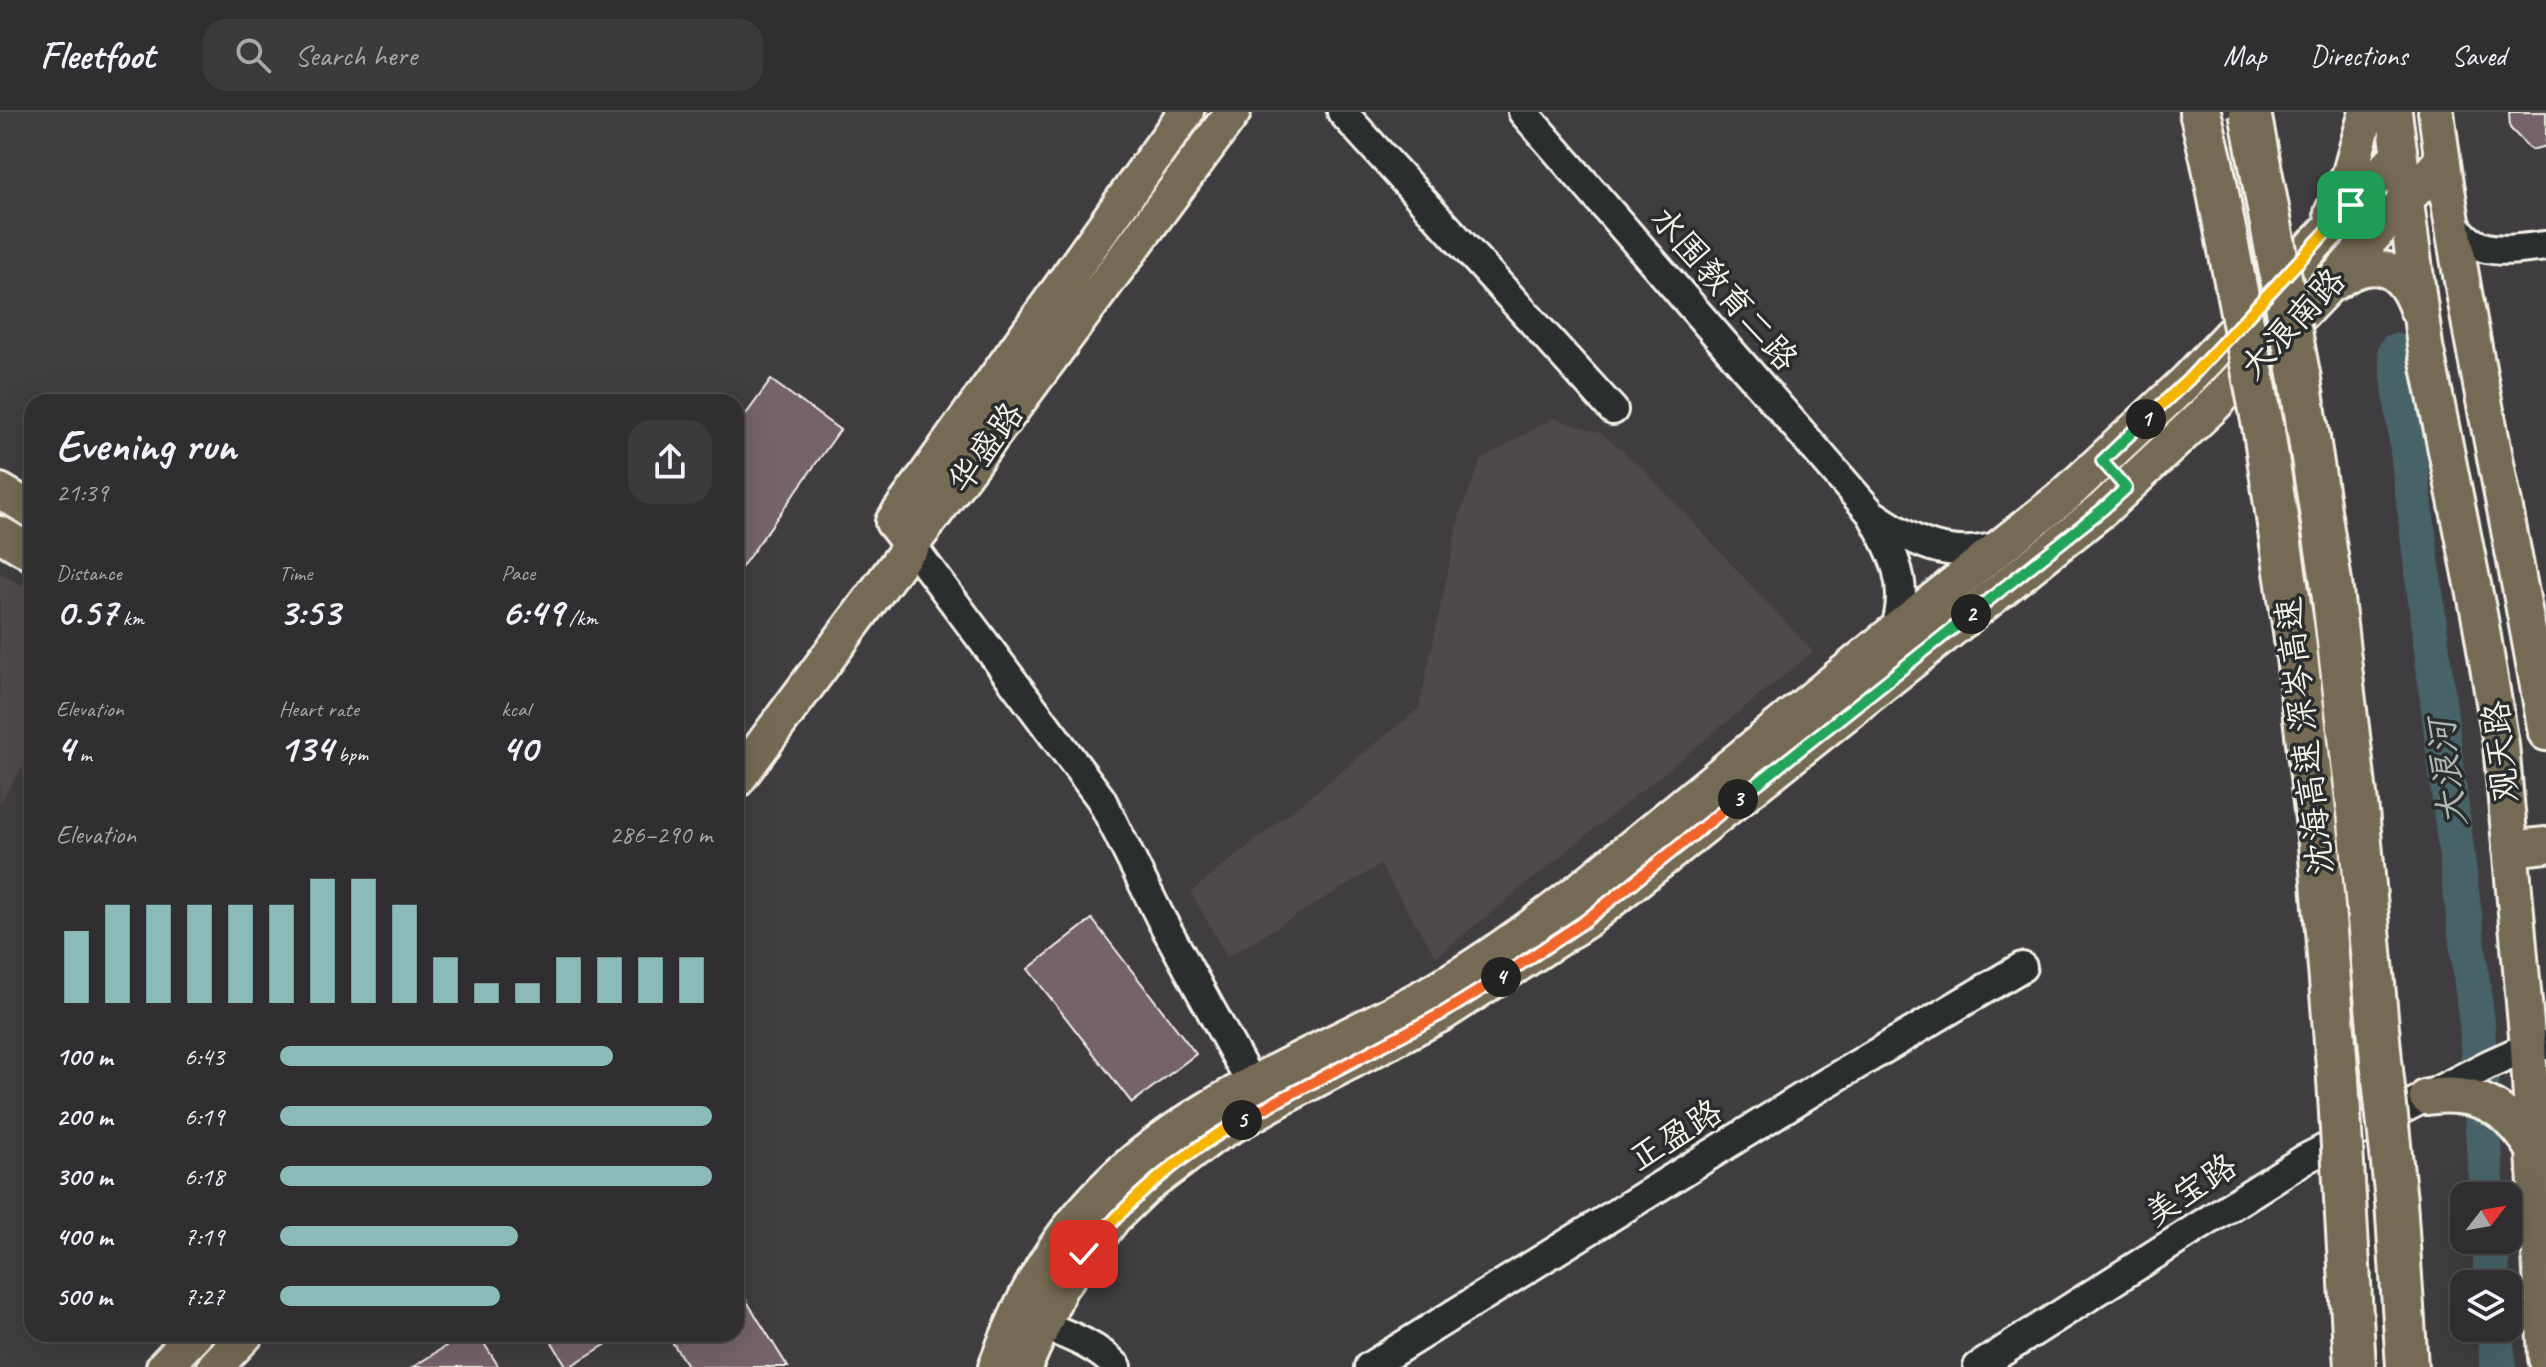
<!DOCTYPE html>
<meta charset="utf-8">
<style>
body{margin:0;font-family:Caveat,"LXGW WenKai TC",sans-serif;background:#3c3a3c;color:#f1f3f6;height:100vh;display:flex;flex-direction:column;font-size:30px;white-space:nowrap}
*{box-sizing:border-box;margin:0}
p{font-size:26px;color:#a8a8ab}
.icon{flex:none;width:44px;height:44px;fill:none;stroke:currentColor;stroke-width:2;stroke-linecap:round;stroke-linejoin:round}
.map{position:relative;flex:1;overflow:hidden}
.sheet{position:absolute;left:24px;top:282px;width:720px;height:948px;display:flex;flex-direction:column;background:#302e30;border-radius:24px;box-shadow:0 8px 32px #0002,0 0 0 2px #4b4a4c}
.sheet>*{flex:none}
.needle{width:52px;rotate:59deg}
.buttons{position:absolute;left:2450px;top:1070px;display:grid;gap:16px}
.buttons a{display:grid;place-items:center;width:72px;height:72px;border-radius:16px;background:#302e30;box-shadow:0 8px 32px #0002,0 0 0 2px #4b4a4c;font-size:40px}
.pin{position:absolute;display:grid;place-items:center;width:68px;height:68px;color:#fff;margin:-34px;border-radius:16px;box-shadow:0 4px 12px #0006}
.km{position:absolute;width:40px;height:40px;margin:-20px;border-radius:50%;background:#222;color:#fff;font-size:22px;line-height:40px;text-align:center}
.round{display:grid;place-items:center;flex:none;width:84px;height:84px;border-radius:24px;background:#3c3a3c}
.overview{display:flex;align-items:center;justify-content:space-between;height:136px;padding:0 32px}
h1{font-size:44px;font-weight:600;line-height:60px}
.figures{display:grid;grid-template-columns:repeat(3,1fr);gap:12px;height:136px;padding:8px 32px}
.figures div{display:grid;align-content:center}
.figures b{font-size:40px;font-weight:600}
.figures small{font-size:22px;font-weight:400}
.figures p{font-size:22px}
.chart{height:224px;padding:16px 32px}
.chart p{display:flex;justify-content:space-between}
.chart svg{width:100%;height:144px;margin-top:8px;stroke:#8bbbb9;stroke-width:6}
ul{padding:0 32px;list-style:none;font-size:26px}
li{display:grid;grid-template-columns:128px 96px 1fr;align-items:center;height:60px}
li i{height:20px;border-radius:10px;background:#8bbbb9}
header{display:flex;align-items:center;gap:48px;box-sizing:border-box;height:112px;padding:0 40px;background:#302e30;border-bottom:2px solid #4b4a4c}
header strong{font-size:38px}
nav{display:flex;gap:44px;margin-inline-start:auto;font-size:28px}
.search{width:560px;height:72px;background:#3c3a3c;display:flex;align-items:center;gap:20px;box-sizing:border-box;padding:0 28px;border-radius:24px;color:#a8a8ab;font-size:30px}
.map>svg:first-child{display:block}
.built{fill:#50484d}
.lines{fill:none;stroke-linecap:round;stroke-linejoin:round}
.river{stroke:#466468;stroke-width:36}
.building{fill:#74626b;stroke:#f4f1e8;stroke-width:2}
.minor-casing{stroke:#f4f1e8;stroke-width:34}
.major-casing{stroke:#f4f1e8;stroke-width:40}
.highway-casing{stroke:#f4f1e8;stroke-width:46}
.minor{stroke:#2a2d2e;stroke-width:28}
.major{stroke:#756b52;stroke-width:34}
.highway{stroke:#756b52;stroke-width:40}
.highway-bridge-casing{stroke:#f4f1e8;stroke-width:46;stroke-linecap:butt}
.highway-bridge{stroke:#756b52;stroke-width:40}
.split-1-casing{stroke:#fff;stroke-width:16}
.split-2-casing{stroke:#fff;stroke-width:16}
.split-3-casing{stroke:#fff;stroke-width:16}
.split-4-casing{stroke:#fff;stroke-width:16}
.split-5-casing{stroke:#fff;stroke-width:16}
.split-6-casing{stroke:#fff;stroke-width:16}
.split-1{stroke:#f5b400;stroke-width:10}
.split-2{stroke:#22a559;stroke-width:10}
.split-3{stroke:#22a559;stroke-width:10}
.split-4{stroke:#f0652b;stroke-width:10}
.split-5{stroke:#f0652b;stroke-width:10}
.split-6{stroke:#f5b400;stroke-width:10}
.labels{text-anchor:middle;stroke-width:7;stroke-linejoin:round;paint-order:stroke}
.street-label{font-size:34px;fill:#f4f1e8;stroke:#2a2d2e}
.water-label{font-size:36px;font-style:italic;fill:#aeb9b5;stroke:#2a2d2e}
</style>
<header>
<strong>Fleetfoot</strong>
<div class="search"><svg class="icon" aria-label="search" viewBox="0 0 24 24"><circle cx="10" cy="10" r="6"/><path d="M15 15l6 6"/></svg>Search here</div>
<nav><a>Map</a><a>Directions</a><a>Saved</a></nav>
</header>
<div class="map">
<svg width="2546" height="1255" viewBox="0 0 2546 1255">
<rect width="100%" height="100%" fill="#403d40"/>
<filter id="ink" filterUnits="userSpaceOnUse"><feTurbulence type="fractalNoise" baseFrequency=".0125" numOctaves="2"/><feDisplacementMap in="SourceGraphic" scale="16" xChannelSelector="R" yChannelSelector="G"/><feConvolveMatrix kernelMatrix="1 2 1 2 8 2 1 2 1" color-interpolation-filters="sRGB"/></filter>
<g filter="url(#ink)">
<path class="built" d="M1553,306L1601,321L1643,357L1813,540L1436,845L1380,753L1227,845L1191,780L1419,597L1460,402L1482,347Z
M0,461L32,480V640L0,691Z"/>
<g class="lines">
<path class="river" d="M2396,239L2477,912L2487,1084
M2490,1128L2492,1172
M2495,1216L2498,1255"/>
</g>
<path class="building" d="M2509,0H2546V34L2531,38L2510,16Z
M771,268L840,318L736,463V316Z
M1092,807L1196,942L1132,991L1028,857Z
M736,1172L788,1255H688L667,1222H736Z
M465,1222H478L499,1255H413Z
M547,1222H623L569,1255H567Z"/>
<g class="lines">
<defs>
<path id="minor" d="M1342,0L1613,298
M1523,0L1871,401C1893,441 1911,472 1895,519
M2451,103C2469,148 2507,138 2546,134
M1875,404C1917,433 1952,449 2004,433
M912,434L1101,687L1160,805L1252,973
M1023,1205C1055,1219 1093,1229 1117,1255
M1369,1255L1811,980L2022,855
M1978,1255L2303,1048L2490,952L2528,935L2546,933"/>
<path id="major" d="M2394,0L2425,234L2480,507L2501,632L2528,935L2546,1246
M2436,0C2463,209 2512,414 2546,621
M2332,101L2350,61L2367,0
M2336,170C2373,143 2402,154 2417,197
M0,379L32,398
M0,422L32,441
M912,434L893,410L1186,0
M736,669L1233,0
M2510,737L2546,733
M2427,985C2478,978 2507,995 2534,1038
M164,1255L195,1222
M215,1255L246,1222
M996,1255C1018,1194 1049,1136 1093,1089C1184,988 1322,943 1437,877C1488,848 1535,813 1581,777L1895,519L2064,384L2188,268L2399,42
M1024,1255L1060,1175L1114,1105L1144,1076L1213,1024L1296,978L1443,901L1585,809L2103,397L2214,293L2334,168L2442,48"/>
<path id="highway" d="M2200,0L2212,50
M2300,267L2331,470L2359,709L2381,948
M2264,319L2294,519L2319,733L2338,967
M2396,1089L2407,1255
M2346,1103L2355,1255"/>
</defs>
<use href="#minor" class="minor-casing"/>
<use href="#major" class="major-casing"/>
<use href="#highway" class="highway-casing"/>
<use href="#minor" class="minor"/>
<use href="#major" class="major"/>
<use href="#highway" class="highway"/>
<defs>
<path id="highway-bridge" d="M2250,0L2300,267
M2212,50L2264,319
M2381,948L2396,1089
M2338,967L2346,1103"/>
</defs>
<use href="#highway-bridge" class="highway-bridge-casing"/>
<use href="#highway-bridge" class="highway-bridge"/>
</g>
</g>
<g class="lines" filter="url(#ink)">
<defs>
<path id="split-1" d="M2146,307L2188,268L2351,93"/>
<path id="split-2" d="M1971,502L2103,397L2126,376L2102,349L2146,307"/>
<path id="split-3" d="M1738,687L1971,502"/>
<path id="split-4" d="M1501,865L1585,809L1738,687"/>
<path id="split-5" d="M1242,1008L1443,901L1501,865"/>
<path id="split-6" d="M1084,1142C1129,1087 1179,1043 1242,1008"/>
</defs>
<use href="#split-1" class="split-1-casing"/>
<use href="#split-2" class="split-2-casing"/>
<use href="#split-3" class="split-3-casing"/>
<use href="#split-4" class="split-4-casing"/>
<use href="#split-5" class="split-5-casing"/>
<use href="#split-6" class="split-6-casing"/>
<use href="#split-1" class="split-1"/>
<use href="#split-2" class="split-2"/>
<use href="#split-3" class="split-3"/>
<use href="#split-4" class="split-4"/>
<use href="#split-5" class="split-5"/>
<use href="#split-6" class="split-6"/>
</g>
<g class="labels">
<g class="street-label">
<text transform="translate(1725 176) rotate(49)" y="12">水围教育二路</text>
<text transform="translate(2292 211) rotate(-47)" y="12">大浪南路</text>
<text transform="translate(985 335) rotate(-54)" y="12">华盛路</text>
<text transform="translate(2304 624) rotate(-97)" y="12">沈海高速 深岑高速</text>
<text transform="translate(2500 640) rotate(-96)" y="12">观天路</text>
<text transform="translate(1675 1022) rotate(-32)" y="12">正盈路</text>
<text transform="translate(2190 1077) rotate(-33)" y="12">美宝路</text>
</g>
<g class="water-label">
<text transform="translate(2446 661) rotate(-97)" y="13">大浪河</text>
</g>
</g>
</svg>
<div class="buttons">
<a><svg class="needle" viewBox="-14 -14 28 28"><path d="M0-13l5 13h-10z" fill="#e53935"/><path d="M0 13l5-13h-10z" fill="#a8a8ab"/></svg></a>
<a><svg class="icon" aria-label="layers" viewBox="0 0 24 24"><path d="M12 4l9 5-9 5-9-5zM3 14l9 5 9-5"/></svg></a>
</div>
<div class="pin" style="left:2351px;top:93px;background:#1e9e55"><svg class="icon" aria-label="arrive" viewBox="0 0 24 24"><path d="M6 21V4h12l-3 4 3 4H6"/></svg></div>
<div class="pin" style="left:1084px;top:1142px;background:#d93025"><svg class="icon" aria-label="check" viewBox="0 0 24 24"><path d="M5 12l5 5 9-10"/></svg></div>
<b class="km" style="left:2146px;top:307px">1</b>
<b class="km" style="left:1971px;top:502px">2</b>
<b class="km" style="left:1738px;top:687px">3</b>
<b class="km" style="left:1501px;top:865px">4</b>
<b class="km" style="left:1242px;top:1008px">5</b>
<section class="sheet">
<div class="overview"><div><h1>Evening run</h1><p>21:39</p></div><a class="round"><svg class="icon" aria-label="share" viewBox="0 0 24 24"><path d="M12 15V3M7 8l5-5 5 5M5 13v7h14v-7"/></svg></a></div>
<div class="figures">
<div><p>Distance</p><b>0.57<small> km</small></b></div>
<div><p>Time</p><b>3:53</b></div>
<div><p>Pace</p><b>6:49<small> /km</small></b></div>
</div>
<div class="figures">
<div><p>Elevation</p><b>4<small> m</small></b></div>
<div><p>Heart rate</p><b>134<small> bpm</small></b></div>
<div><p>kcal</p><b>40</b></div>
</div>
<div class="chart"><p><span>Elevation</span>286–290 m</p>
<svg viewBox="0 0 160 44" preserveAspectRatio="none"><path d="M5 44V22M15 44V14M25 44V14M35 44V14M45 44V14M55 44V14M65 44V6M75 44V6M85 44V14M95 44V30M105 44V38M115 44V38M125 44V30M135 44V30M145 44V30M155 44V30"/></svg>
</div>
<ul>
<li><b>100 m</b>6:43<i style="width:77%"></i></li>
<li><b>200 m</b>6:19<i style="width:100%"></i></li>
<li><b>300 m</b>6:18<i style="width:100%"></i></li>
<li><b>400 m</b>7:19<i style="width:55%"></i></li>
<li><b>500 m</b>7:27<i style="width:51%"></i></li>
</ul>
</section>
</div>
